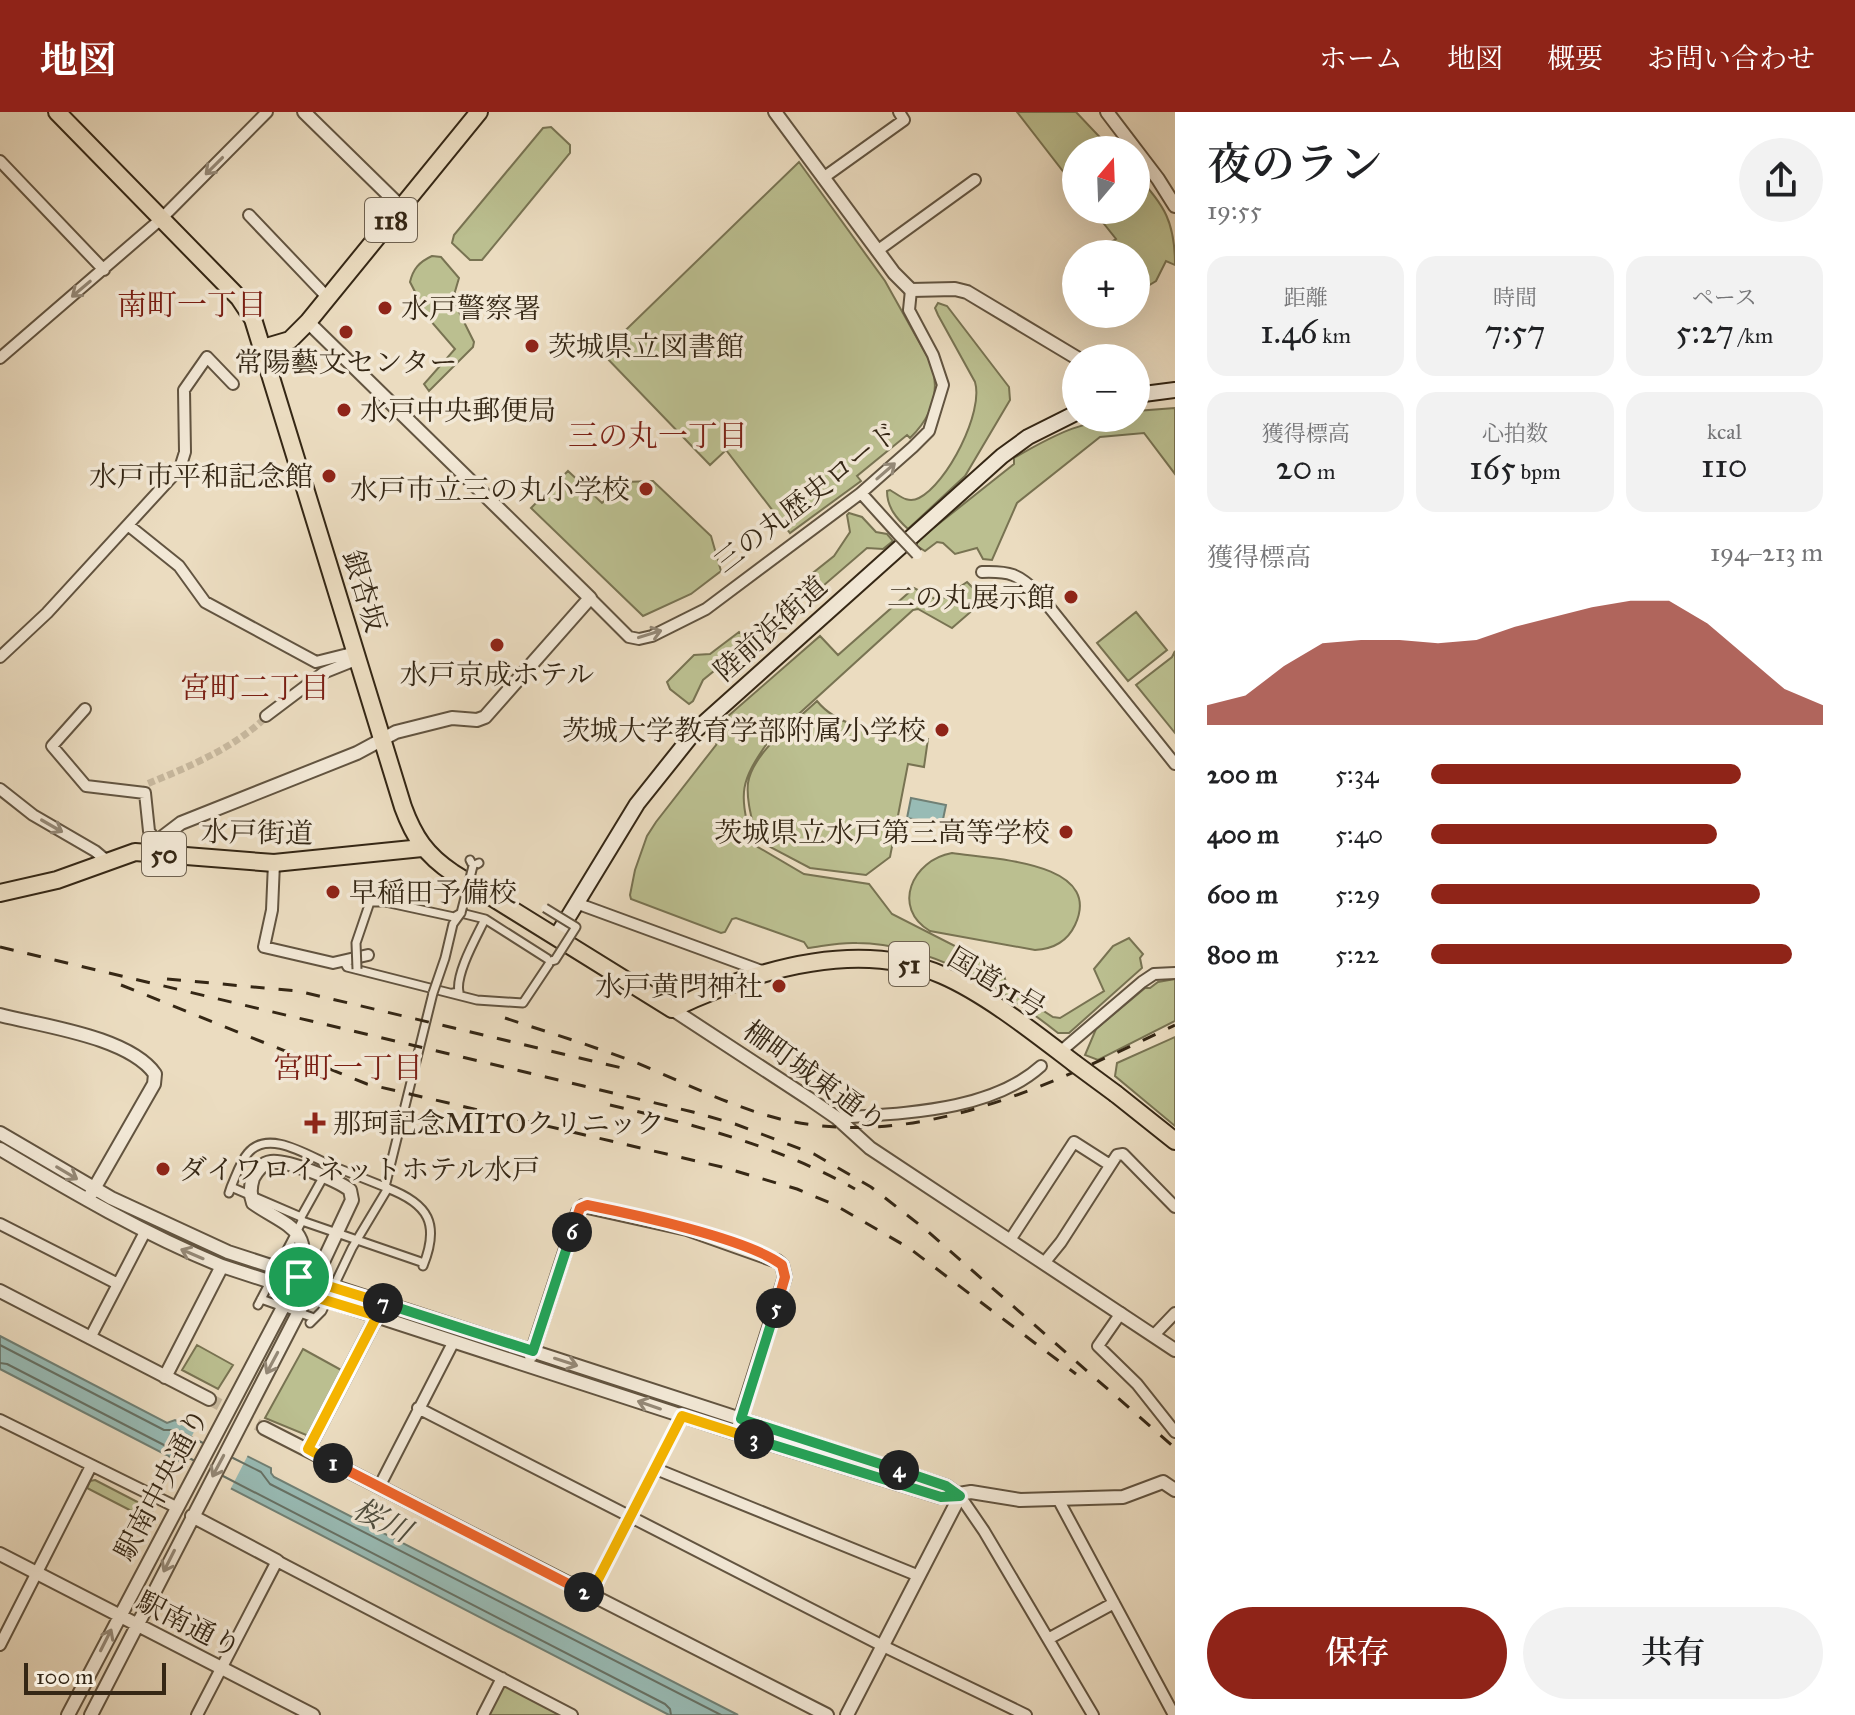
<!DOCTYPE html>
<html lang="ja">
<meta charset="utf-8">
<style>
body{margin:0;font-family:"IM FELL Great Primer","Noto Serif JP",serif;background:#f2f2f2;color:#202124;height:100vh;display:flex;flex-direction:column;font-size:30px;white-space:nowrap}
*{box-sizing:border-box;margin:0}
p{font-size:26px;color:#757577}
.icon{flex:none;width:44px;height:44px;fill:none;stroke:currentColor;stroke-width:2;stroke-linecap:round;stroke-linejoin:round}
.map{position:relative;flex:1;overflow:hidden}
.sheet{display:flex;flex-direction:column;background:#fff;width:680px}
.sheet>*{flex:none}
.needle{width:52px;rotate:19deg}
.tools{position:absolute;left:1062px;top:24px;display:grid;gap:16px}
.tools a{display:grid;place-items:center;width:88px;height:88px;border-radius:50%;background:#fff;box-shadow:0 8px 32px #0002;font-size:40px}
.scale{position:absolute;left:24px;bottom:20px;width:142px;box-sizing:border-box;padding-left:8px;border:4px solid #352715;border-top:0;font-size:22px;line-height:28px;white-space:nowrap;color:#352715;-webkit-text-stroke:6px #f2e8d6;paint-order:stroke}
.pin{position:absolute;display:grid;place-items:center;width:68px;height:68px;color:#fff;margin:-34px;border:4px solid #fff;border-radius:50%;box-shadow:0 2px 8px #0007}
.km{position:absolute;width:40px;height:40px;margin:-20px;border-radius:50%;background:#222;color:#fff;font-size:22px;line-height:40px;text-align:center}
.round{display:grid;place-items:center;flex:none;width:84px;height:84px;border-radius:42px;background:#f2f2f2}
.summary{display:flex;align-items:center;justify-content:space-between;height:136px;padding:0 32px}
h1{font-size:44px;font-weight:600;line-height:60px}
.metrics{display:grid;grid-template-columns:repeat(3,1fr);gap:12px;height:136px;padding:8px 32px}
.metrics div{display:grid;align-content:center;border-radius:20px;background:#f2f2f2;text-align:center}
.metrics b{font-size:34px;font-weight:600}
.metrics small{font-size:22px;font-weight:400}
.metrics p{font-size:22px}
.chart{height:224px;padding:16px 32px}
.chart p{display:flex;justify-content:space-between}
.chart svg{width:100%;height:144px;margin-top:8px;fill:#8f2418;opacity:.7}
.primary-button{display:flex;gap:16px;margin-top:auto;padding:16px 32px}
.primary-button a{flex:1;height:92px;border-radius:48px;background:#8f2418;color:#fff;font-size:32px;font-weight:600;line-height:92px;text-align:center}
.primary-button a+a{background:#f2f2f2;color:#202124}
ul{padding:0 32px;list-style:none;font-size:26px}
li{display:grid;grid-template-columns:128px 96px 1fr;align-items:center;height:60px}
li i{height:20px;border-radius:10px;background:#8f2418}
header{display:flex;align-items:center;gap:48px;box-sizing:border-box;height:112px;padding:0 40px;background:#8f2418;color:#fff}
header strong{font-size:38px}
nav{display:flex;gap:44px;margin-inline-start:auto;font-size:28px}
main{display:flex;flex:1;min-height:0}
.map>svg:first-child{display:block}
.green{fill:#bbbf90;stroke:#787352;stroke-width:2}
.water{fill:#98bbb5;stroke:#708075;stroke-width:2}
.pier{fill:#ebdcc0}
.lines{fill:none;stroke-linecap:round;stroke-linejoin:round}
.shore{stroke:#667165;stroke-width:2}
.pedestrian-tunnel{stroke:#c7b89e;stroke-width:7;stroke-dasharray:7 3.5;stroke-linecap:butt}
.tertiary-tunnel{stroke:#c7b89e;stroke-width:12;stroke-dasharray:12 6;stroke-linecap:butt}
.pedestrian-casing{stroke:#625440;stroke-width:11}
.minor-casing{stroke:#625440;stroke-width:14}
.tertiary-casing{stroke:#625440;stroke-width:16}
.secondary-casing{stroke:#352715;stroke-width:18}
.primary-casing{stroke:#352715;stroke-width:20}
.trunk-casing{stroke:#352715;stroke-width:20}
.pedestrian{stroke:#f2e8d6;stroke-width:7}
.minor{stroke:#f2e8d6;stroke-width:10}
.tertiary{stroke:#f2e8d6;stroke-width:12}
.secondary{stroke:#f2e8d6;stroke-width:14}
.primary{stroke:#ebdcc0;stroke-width:16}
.trunk{stroke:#ebdcc0;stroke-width:16}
.rail{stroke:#352715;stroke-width:3;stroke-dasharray:14 14;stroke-linecap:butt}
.pedestrian-bridge-casing{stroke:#625440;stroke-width:11;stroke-linecap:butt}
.minor-bridge-casing{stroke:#625440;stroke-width:14;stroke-linecap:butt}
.trunk-bridge-casing{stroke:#352715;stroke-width:20;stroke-linecap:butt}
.pedestrian-bridge{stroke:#f2e8d6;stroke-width:7}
.minor-bridge{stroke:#f2e8d6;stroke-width:10}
.trunk-bridge{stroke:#ebdcc0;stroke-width:16}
.oneway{stroke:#948876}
.split-1-casing{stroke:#fff;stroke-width:16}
.split-2-casing{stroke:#fff;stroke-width:16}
.split-3-casing{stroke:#fff;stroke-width:16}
.split-4-casing{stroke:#fff;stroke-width:16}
.split-5-casing{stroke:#fff;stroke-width:16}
.split-6-casing{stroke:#fff;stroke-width:16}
.split-7-casing{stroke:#fff;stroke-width:16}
.split-8-casing{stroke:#fff;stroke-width:16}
.split-1{stroke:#f5b400;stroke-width:10}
.split-2{stroke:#f0652b;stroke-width:10}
.split-3{stroke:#f5b400;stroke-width:10}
.split-4{stroke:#22a559;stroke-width:10}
.split-5{stroke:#22a559;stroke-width:10}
.split-6{stroke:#f0652b;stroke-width:10}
.split-7{stroke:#22a559;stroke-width:10}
.split-8{stroke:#f5b400;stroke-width:10}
.poi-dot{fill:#8f2418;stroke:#f2e8d6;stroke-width:3}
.labels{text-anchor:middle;stroke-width:7;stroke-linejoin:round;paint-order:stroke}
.shield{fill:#f2e8d6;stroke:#6e614f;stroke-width:2}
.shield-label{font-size:26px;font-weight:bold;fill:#352715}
.poi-label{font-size:28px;fill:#352715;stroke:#f2e8d6;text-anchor:start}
.street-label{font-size:28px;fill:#352715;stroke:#f2e8d6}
.neighbourhood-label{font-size:30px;fill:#7a1f14;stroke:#f2e8d6}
.water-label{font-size:30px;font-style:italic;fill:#4e4c3d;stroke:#f2e8d6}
</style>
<header>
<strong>地図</strong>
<nav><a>ホーム</a><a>地図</a><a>概要</a><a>お問い合わせ</a></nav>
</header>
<main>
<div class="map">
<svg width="1175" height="1603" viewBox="0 0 1175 1603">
<rect width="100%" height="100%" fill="#ebdcc0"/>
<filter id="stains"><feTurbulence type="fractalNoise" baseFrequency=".0025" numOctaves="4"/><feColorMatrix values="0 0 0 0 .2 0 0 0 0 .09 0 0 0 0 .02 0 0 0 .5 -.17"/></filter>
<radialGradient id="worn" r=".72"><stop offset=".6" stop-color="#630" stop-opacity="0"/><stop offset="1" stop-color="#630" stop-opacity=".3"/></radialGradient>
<path class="green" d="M1017,0H1076L1112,38H1076V76Z
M551,15L570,33V41L482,148H470L452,131L454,123L543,16Z
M799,50L885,169L932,253C940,282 931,306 910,326L907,323L857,364L861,369L790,421L726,338L710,353L602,241Z
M1136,63C1165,93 1175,111 1175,153L1166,149L1156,169L1136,181V142H1091L1116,127L1093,98H1136Z
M432,144L441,145L459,166L454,183L456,194L474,230L473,235L429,279L424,272L455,237L429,207L410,170C413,157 419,150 432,144Z
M938,191L947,194L1009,275L1010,288L965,364L908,417C896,406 887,395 887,379L890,378C899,383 907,392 919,386C947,372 984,300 975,270L938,203L935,196Z
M1175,296V362L1144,321L1100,325L1017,391L992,448L983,447L977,436L955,442L943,431L937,430L925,439L917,434V429L1014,352V346C1057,321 1086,306 1136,306V299Z
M568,359L602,391L625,370L653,369L711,424L721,459L691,482L643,504L531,396Z
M849,401L862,405L876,420L887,422L893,429L883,437L867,436L823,474L806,481L799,472L834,444L850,420L847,403Z
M967,470L983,486L982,490L952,516L918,497L913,498L768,630C737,674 741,681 751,731L804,762L869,772L892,802L1002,858L1008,876L1053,905L1060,906L1104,879L1094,857L1113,834L1129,826L1143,842L1140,846L1142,856L1069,921H1058C1001,876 932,832 857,831C840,830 824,834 808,836L804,830L736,806L732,807L725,820L721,821L631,787L630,783L635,758L647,724L656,710L716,633L719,612L820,524L838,543L914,476L939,489Z
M1136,500L1167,538L1128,569L1097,531Z
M739,520L749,528L747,532L703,568L693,589L689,592L670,577L667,570L694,543L710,542Z
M1175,539V621L1136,573L1172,545Z
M817,589C842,620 891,620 928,627L924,655L908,652L890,745L866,763L810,756L757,728C753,710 746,690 748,671C753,640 795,610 817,589Z
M952,741C989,747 1105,749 1075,813C1067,830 1053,837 1035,838L930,819C891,796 912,748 952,741Z
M1175,867V909L1098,948L1085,943L1096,917L1145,876H1150L1158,870Z
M1175,925V1014L1115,964L1117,951Z
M197,1233L233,1253L218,1277L182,1258Z
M303,1237L343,1259L311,1325L265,1306Z
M95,1368L153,1398L149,1408L87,1376L90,1369Z
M502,1571L564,1603H486Z"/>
<path class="water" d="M911,686L946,693L942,712L907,706Z
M0,1224L167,1311L175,1308L271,1356V1361L274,1365L738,1603H669L0,1257Z"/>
<path class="pier" d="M197,1314L249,1341L229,1380L177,1353Z"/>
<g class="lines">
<path class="shore" d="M0,1233L164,1318H177L203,1331
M0,1251L7,1252L193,1348
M233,1346L261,1360L270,1372L721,1603
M223,1364L665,1592L670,1597L671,1603"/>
<path class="pedestrian-tunnel" d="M145,681L147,672C188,655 232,637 264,607"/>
<path class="tertiary-tunnel" d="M209,1287L264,1316"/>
<defs>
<path id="pedestrian" d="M470,748L473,754L479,751
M343,848L347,855L477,888L523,891L551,849L485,807L461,801
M453,881L459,880C455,862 477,824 485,807
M330,1053L385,1075L433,881
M231,1075C236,1064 240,1050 248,1041C268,1017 307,1043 330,1053L301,1105
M387,1076C429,1092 440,1112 423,1154
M229,1081L231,1075L301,1105L302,1109L258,1193
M302,1109L424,1151
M261,1187L314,1206
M310,1211L322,1199L352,1136L388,1076"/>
<path id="minor" d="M0,49L104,158
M823,66L904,8L899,0
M249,103L328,186
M877,139L975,68
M0,246L161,107L267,0
M861,381L898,422
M128,413L179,454L205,490L316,550L356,540
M982,460C1010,459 1018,462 1038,481L1175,652
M590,486L629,525L639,527L652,524L706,497L861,381L913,335L929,319L943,273L933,243L909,198L911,178
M0,545L47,501L180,356L185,340L184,278L207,245L233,272
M85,597L52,634L86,674L145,681L149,719L157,731
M266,604L323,561L358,547
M0,677L33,703L95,739L107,749
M274,751L272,798L264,835L333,851L368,843
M576,791L767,861
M1060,940L1142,870L1154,862L1175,861
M837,1006C902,1001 990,1000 1041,954
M0,1112L118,1172
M1010,1128L1074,1030L1110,1053
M1044,1151L1061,1130L1117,1043L1123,1042L1175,1095
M1121,1201L1098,1234L1137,1272L1175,1320
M1154,1223L1175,1201
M90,1226L145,1120
M418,1296L883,1534L1026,1603
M0,1308L176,1395
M656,1357L919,1464
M379,1375L454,1229
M960,1384L984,1419L1093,1603
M1058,1387L1174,1603
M590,1483L682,1304
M1048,1527L1114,1491
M0,1533L91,1354
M197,1603L277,1449L572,1603
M483,1603L502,1566"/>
<path id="tertiary" d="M304,0L401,95
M775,0L894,161L911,178L955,177L967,180L1077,246
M1107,0L1158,67L1175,94
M153,740L160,727L181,711L357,641L396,620L452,606L477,608L485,605L590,486L308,210
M672,897L808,986L837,1006L870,1036L1175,1238
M0,903C43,914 129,925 155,962L154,972L91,1082
M0,1021L111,1086L228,1140L946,1374L960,1384
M0,1037C72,1080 144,1122 222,1154L735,1321L941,1385L971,1380L1020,1388L1123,1385L1163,1370L1175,1378
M0,1179L209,1287
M531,1244L578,1100L583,1094L687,1117L777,1149L782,1153L785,1165L739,1311
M165,1265L222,1154
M264,1316L827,1603
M308,1337L377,1204
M192,1404L277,1449
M0,1442L313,1603
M68,1603L299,1165C314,1116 286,1114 253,1091C250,1082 250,1076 253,1066C257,1059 262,1051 271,1050C288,1048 337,1068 350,1078L352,1088L308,1182L91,1603
M847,1603L960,1384"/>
<path id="secondary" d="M1136,283L1175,278
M556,825L637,692L696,618L1002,344L1028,325L1076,301"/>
<path id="primary" d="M0,781L57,768L135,740L274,751L422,736"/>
<path id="trunk" d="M57,0L239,186L253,207L403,695C414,725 426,743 453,761L672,897C752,859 856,826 942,863C986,882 1036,922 1074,951
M263,236L290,228L308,210L479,0
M1116,982L1175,1029"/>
</defs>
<use href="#pedestrian" class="pedestrian-casing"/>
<use href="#minor" class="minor-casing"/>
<use href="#tertiary" class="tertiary-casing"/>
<use href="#secondary" class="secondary-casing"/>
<use href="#primary" class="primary-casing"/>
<use href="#trunk" class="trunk-casing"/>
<use href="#pedestrian" class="pedestrian"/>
<use href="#minor" class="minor"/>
<use href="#tertiary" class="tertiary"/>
<use href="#secondary" class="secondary"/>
<use href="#primary" class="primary"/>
<use href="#trunk" class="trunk"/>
<path class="rail" d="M0,835L693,1000L735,1012L814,1042L871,1075L925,1117L1175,1336
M167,867L298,879L622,956
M121,873L367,972L722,1055L797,1077L835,1093L909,1136L1076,1262
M505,906C547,920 590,933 632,949C681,969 729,994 780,1007C919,1040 1053,971 1175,913
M610,993C695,1013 779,1034 855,1077"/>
<defs>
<path id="pedestrian-bridge" d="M545,796L576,815L555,848L551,849
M357,857L356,831L370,790H385L454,805L461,801
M433,881L445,846L453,812L461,801L473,754"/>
<path id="minor-bridge" d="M898,422L917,442"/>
<path id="trunk-bridge" d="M1074,951L1116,982"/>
</defs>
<use href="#pedestrian-bridge" class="pedestrian-bridge-casing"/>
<use href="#minor-bridge" class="minor-bridge-casing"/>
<use href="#trunk-bridge" class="trunk-bridge-casing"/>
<use href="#pedestrian-bridge" class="pedestrian-bridge"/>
<use href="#minor-bridge" class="minor-bridge"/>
<use href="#trunk-bridge" class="trunk-bridge"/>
</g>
<defs><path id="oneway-shaft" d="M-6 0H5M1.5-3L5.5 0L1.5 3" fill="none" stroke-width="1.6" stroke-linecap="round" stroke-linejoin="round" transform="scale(2)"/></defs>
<g class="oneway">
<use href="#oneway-shaft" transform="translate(214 54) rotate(135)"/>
<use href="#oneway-shaft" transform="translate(81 177) rotate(140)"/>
<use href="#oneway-shaft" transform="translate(886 359) rotate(-41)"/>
<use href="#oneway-shaft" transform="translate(650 522) rotate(-17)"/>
<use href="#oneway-shaft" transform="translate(52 714) rotate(30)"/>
<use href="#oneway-shaft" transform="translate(67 1061) rotate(31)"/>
<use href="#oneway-shaft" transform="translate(192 1142) rotate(-157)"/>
<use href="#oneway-shaft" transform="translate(566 1250) rotate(18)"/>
<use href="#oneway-shaft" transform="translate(272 1251) rotate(118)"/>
<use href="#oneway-shaft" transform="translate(649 1293) rotate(-161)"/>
<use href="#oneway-shaft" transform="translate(218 1354) rotate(118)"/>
<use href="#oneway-shaft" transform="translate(169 1449) rotate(117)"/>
<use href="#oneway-shaft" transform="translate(106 1528) rotate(-63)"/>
</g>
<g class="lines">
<defs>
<path id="split-1" d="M299,1165L292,1178L377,1204L308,1337L333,1351"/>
<path id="split-2" d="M333,1351L584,1480"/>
<path id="split-3" d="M584,1480L590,1483L682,1304L754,1327"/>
<path id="split-4" d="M754,1327L941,1385L960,1384L946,1374L899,1358"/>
<path id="split-5" d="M776,1196L741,1307L899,1358"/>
<path id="split-6" d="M572,1120L580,1096L587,1093C632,1102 749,1127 782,1153L785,1165L776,1196"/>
<path id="split-7" d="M383,1191L533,1239L572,1120"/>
<path id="split-8" d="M299,1165L383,1191"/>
</defs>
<use href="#split-1" class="split-1-casing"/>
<use href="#split-2" class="split-2-casing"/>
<use href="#split-3" class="split-3-casing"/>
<use href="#split-4" class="split-4-casing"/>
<use href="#split-5" class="split-5-casing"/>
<use href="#split-6" class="split-6-casing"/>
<use href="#split-7" class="split-7-casing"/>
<use href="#split-8" class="split-8-casing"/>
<use href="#split-1" class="split-1"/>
<use href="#split-2" class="split-2"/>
<use href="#split-3" class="split-3"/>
<use href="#split-4" class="split-4"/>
<use href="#split-5" class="split-5"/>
<use href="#split-6" class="split-6"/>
<use href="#split-7" class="split-7"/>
<use href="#split-8" class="split-8"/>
</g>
<g class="poi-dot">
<circle cx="385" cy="196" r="8"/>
<circle cx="346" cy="220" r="8"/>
<circle cx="532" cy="234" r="8"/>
<circle cx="344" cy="298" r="8"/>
<circle cx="329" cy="364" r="8"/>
<circle cx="646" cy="377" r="8"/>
<circle cx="1071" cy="485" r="8"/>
<circle cx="497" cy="533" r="8"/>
<circle cx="942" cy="618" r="8"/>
<circle cx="1066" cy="720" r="8"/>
<circle cx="333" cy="780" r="8"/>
<circle cx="779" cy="874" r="8"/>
<path d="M311 999h8v8h8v8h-8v8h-8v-8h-8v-8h8z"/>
<circle cx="163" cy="1057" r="8"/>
</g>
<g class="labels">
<g class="shield">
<rect x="365" y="86" width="52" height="44" rx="6"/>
<rect x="142" y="720" width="44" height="44" rx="6"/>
<rect x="889" y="830" width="40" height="44" rx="6"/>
</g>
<g class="shield-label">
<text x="391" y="117">118</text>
<text x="164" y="751">50</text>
<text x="909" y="861">51</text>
</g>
<g class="poi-label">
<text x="401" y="206">水戸警察署</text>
<text x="548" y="244">茨城県立図書館</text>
<text x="346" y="260" text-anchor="middle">常陽藝文センター</text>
<text x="360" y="308">水戸中央郵便局</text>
<text x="313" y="374" text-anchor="end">水戸市平和記念館</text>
<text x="630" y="387" text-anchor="end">水戸市立三の丸小学校</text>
<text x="1055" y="495" text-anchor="end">二の丸展示館</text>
<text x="497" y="572" text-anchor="middle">水戸京成ホテル</text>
<text x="926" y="628" text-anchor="end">茨城大学教育学部附属小学校</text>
<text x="1050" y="730" text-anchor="end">茨城県立水戸第三高等学校</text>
<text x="349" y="790">早稲田予備校</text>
<text x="763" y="884" text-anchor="end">水戸黄門神社</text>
<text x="333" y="1021">那珂記念MITOクリニック</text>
<text x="179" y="1067">ダイワロイネットホテル水戸</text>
</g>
<g class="street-label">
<text transform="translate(806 385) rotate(-38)" y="10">三の丸歴史ロード</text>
<text transform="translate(365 479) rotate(73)" y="10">銀杏坂</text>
<text transform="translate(770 516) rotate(-42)" y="10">陸前浜街道</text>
<text transform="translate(257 720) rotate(1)" y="10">水戸街道</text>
<text transform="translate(997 870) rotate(31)" y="10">国道51号</text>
<text transform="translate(815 964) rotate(36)" y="10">柵町城東通り</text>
<text transform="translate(161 1372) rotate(-62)" y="10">駅南中央通り</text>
<text transform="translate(189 1512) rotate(27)" y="10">駅南通り</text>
</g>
<g class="neighbourhood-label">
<text x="192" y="203">南町一丁目</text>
<text x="658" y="334">三の丸一丁目</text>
<text x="255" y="586">宮町二丁目</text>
<text x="348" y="966">宮町一丁目</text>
</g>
<g class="water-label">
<text transform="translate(382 1408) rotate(27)" y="10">桜川</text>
</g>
</g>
<rect width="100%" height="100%" filter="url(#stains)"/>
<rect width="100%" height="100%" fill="url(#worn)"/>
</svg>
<div class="tools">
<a><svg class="needle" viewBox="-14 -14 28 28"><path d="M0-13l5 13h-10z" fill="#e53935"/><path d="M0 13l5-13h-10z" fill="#757577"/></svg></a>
<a>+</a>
<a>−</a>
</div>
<div class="scale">100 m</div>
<div class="pin" style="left:299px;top:1165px;background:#1e9e55"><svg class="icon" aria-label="arrive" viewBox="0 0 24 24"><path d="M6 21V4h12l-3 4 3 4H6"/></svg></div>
<b class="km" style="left:333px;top:1351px">1</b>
<b class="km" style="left:584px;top:1480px">2</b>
<b class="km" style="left:754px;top:1327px">3</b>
<b class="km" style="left:899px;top:1358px">4</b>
<b class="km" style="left:776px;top:1196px">5</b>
<b class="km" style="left:572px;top:1120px">6</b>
<b class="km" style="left:383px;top:1191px">7</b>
</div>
<section class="sheet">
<div class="summary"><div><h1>夜のラン</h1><p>19:55</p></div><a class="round"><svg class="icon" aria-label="share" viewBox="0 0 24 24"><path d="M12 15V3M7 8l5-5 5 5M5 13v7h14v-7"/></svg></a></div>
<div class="metrics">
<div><p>距離</p><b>1.46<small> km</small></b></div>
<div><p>時間</p><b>7:57</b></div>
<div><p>ペース</p><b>5:27<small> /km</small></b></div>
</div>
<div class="metrics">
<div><p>獲得標高</p><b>20<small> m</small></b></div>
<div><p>心拍数</p><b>165<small> bpm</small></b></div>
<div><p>kcal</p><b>110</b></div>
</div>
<div class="chart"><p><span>獲得標高</span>194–213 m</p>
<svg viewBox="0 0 160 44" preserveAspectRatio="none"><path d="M0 44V38L10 35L20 26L30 19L40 18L50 18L60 19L70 18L80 14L90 11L100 8L110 6L120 6L130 13L140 23L150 33L160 38V44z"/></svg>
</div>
<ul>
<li><b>200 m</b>5:34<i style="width:79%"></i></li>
<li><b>400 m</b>5:40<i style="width:73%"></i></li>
<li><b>600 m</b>5:29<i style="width:84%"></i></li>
<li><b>800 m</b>5:22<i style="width:92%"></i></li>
</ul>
<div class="primary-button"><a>保存</a><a>共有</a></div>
</section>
</main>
